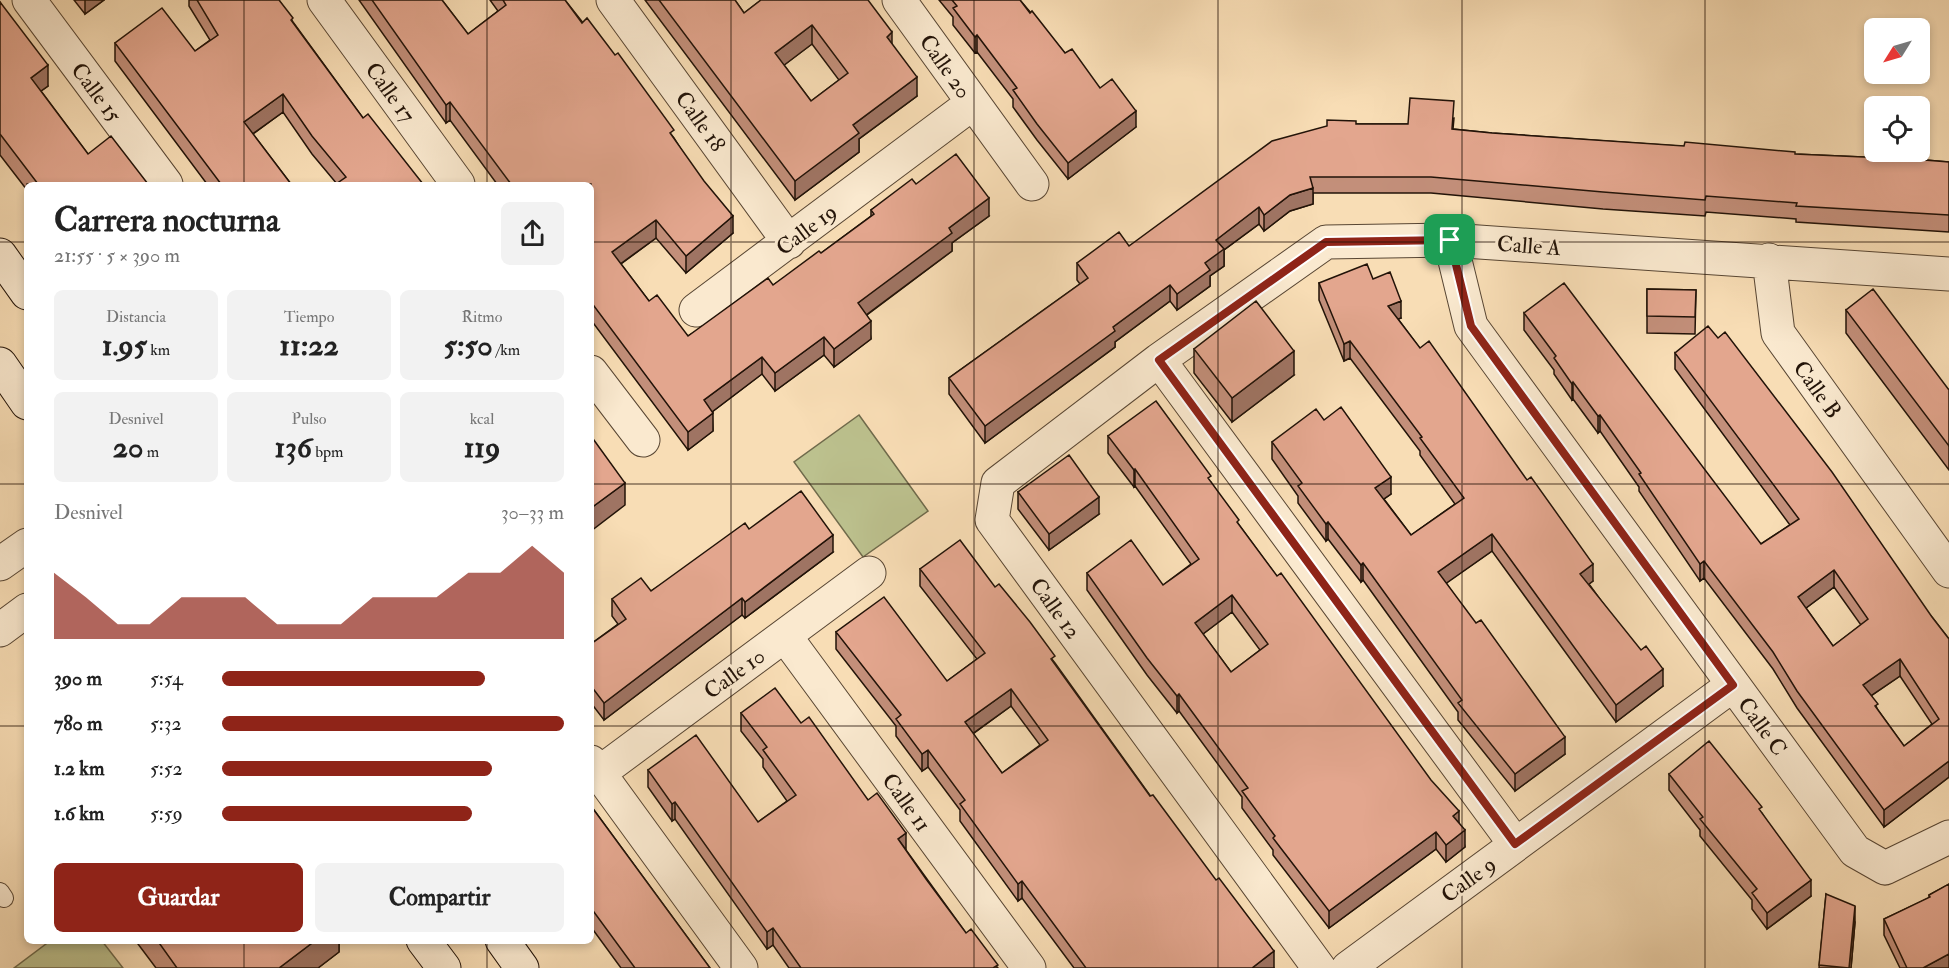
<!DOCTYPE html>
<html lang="es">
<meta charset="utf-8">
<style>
body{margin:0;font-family:"IM FELL Double Pica",serif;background:#f2f2f2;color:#222;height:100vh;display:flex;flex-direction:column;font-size:22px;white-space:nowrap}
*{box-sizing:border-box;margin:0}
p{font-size:20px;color:#767676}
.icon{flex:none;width:33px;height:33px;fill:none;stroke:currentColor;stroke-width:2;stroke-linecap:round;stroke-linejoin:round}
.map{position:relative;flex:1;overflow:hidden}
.side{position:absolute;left:24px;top:182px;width:570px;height:762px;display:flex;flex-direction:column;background:#fff;border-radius:9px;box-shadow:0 3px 9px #0003}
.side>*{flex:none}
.needle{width:39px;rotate:233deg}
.fabs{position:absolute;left:1864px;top:18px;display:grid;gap:12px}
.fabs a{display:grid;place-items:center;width:66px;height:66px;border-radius:9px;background:#fff;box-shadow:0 3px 9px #0003;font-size:30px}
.pin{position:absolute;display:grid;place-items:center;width:51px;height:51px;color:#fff;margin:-26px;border-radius:12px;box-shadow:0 3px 9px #0006}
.round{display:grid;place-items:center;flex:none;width:63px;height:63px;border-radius:9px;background:#f2f2f2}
.head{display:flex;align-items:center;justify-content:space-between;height:102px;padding:0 30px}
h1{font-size:33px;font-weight:700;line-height:45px}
.metrics{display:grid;grid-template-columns:repeat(3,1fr);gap:9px;height:102px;padding:6px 30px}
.metrics div{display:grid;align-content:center;border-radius:9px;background:#f2f2f2;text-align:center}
.metrics b{font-size:30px;font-weight:700}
.metrics small{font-size:16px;font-weight:400}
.metrics p{font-size:16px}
.chart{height:168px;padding:12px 30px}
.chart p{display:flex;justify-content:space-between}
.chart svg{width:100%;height:108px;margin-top:6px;fill:#8f2418;opacity:.7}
.cta{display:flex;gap:12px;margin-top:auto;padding:12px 30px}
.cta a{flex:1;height:69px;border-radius:9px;background:#8f2418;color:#fff;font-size:24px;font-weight:700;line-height:69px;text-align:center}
.cta a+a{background:#f2f2f2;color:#222}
ul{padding:0 30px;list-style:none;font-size:20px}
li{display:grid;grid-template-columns:96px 72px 1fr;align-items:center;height:45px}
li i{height:15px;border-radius:8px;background:#8f2418}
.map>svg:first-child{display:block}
.green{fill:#bcc18e;stroke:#6f6a4b;stroke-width:1.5}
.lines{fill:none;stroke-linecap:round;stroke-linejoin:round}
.lane-casing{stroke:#584633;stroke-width:20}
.street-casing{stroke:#584633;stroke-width:35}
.secondary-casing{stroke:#221308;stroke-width:35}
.lane{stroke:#fae9cf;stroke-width:18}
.street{stroke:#fae9cf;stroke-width:33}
.secondary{stroke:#fae9cf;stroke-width:33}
.wall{fill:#c38f7a;stroke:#221308;stroke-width:1.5;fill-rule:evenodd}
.shaded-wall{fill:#9f7463;stroke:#221308;stroke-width:1.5}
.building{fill:#e3a68e;stroke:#221308;stroke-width:1.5;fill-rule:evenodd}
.route-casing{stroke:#fff;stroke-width:12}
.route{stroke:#8f2418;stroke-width:8}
.grid{fill:none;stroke:#221308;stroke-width:1.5;stroke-opacity:0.55}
.labels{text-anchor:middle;stroke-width:6;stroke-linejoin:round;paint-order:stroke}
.street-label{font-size:22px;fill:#221308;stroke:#fae9cf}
</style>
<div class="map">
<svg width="1949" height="968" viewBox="0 0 1949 968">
<rect width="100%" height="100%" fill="#f8ddb5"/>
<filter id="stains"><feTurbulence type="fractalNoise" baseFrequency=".00333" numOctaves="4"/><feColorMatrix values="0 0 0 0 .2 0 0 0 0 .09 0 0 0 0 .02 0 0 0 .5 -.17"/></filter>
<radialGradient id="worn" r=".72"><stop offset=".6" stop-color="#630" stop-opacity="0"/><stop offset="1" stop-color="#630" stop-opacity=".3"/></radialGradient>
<path class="green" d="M859,415L928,511L863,557L794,462Z
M50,941H102L123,968H14Z"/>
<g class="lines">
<defs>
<path id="lane" d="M0,892L4,898"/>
<path id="street" d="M29,0L166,184
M324,0L458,184
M613,0L789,242
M899,0L1032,184
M1450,240L1471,326L1855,851L1885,868L1949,837
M1769,260L1778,333L1949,571
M696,310L973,103
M1159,360L1515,844
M591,372L643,440
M0,564L27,545
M0,630L27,610
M785,636L1029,968
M591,762L741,968
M599,773L869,573
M1319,968L992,520L998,483L1159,360L1326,242L1450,240L1949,274
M1348,968L1733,685"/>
<path id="secondary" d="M0,255L27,293
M0,364L27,403
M423,940L444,968
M502,940L522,968"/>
</defs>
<use href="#lane" class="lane-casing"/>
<use href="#street" class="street-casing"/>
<use href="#secondary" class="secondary-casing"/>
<use href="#lane" class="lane"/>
<use href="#street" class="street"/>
<use href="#secondary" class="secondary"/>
</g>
<path class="wall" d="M74,0H104L85,14Z
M189,0H279L293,22L363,118L423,184H337L312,154L283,112L253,134L291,184H207L115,61V43L195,51L210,40L189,6Z
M359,0H442L468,34L498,11L490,0H565L674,138L733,233L686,273L656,238L621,264L649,301L688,336L773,285L821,253L871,216V210L916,184L989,216L952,243V251L867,315L871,339L834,367L824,355L775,391L762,374L712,412L713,431L688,450L591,320V184H497L450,120L446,123Z
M645,0H735L744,13L761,0L892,45L917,96L859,139V152L795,200ZM812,44L839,80L811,101L784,65Z
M939,0H1020L1065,53L1100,88L1136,127L1068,179L1037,140L1013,107V99L977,52L975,53L953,25V17Z
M0,2L48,86L41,91L88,154L148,184H27V190L0,155Z
M1454,118L1453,129L1492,133L1795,154L1886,158L1927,148L1926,160L1949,162V232L1796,222V219L1706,212L1705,216L1603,209L1431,193H1313V204L1290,211L1264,231L1259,224L1224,250V266L1210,276V286L1177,310L1170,301L1115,342V347L985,443L949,394V378L1080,284L1077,280V263L1129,246L1356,124H1408Z
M1373,279L1401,318L1398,319L1593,581L1589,584L1663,686L1616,722L1492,551L1446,583L1565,754L1515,791L1458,720V712L1363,580L1361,582L1328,539L1326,541L1298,503V496L1272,459V442L1324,420L1391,494L1384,499L1411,535L1455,504L1420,455V451L1350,358L1344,361L1319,300V283Z
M1647,289L1696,290L1695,334L1647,333Z
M1846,310L1949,390V470L1846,333Z
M1524,313L1761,544L1790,525L1675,369V353L1932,617L1949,639V777L1884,827L1797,708L1773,669L1704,578L1700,581L1639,491V487L1600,431L1598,433L1573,399L1572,400L1554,374V370L1524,330ZM1834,587L1861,625L1833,646L1806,608ZM1900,676L1932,724L1904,746L1878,710L1871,696Z
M1194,349L1294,375L1232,422L1194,373Z
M1108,436L1211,482L1239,525L1459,823L1465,847L1446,862L1436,849L1329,928L1273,855V850L1242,808V797L1179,711L1177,713L1147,675L1087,590V573L1163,585L1191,564L1135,486L1134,487L1108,453ZM1232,612L1260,650L1231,672L1203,634Z
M1018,492L1099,514L1049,550L1018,509Z
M749,529L833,552L745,618L742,615L604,720L591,703V644L618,624L612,616V599L651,591Z
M920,569L995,587L1055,663L1274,968H1074L1022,898L1018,901L960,821V810L928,767L922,771L896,736V726L836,649V632L947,681L977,659L920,586ZM1011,706L1040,745L1002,773L973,734Z
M741,713L801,723L868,800L906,850L966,933L998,968H789L773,945L767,949L675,819L672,821L648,787V770L758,822L787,801L763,767V759L741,731Z
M1669,774L1762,813L1811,896L1767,929L1752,909V900L1700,836V830L1669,790Z
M591,806L710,968H621L591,927Z
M1949,884V968H1900L1884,935V919L1929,898V895Z
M1826,894L1855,922L1851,968H1819Z
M135,940H339V952L318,968H156Z"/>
<path class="shaded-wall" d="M85,0H104L85,14Z
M812,25V44L775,72V53Z
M892,32V51L887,37Z
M977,35V52L975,53V37Z
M48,65V86L31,98V78Z
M917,77V96L859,139V152L795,200V181L853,125Z
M283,94V112L244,140V122Z
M450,102V120L446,123V105Z
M1136,111V127L1068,179V163Z
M1313,188V204L1290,211L1264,231V215L1290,195Z
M989,198V216L952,243V251L858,321V303L949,228Z
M1259,207V224L1224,250V266L1210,276V286L1177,310V294L1205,263L1216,240Z
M733,216V233L686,273V256Z
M656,220V238L612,270V252Z
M1170,285V301L1115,342V347L985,443V426L1113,327Z
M1401,301V318L1388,323V306Z
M871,321V339L834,367V349Z
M824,337V355L775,391V373Z
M1350,341V358L1344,361V344Z
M1294,351V375L1232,422V398Z
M762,357V374L704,418V400Z
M1573,382V399L1572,400V384Z
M713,413V431L688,450V432Z
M1600,415V431L1598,433V416Z
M1135,469V486L1134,487V470Z
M1391,477V494L1375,505V488Z
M625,483V505L591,531V508Z
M1099,497V514L1049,550V534Z
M1328,522V539L1326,541V524Z
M1492,534V551L1438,589V572Z
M833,535V552L745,618V602Z
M1704,561V578L1700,581V564Z
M1363,563V580L1361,582V565Z
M1593,564V581L1580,591V574Z
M1834,570V587L1798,614V597Z
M1232,595V612L1195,640V623Z
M742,598V615L604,720V703Z
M1900,659V676L1863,701V685Z
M1663,669V686L1616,722V705Z
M1011,689V706L965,739V722Z
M1179,694V711L1177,713V696Z
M1565,737V754L1515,791V774Z
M928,750V767L922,771V754Z
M1949,761V777L1884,827V810Z
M675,802V819L672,821V804Z
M1459,811V828L1453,816Z
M1465,830V847L1446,862V845Z
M1436,832V849L1329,928V911Z
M906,833V850L898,839Z
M1811,880V896L1767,929V913Z
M1022,881V898L1018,901V884Z
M1855,906V922L1851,968H1849Z
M773,928V945L767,949V932Z
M316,940H339V952L318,968H279Z
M1274,951V968H1252Z
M1949,954V968H1923Z"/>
<path class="building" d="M197,0H279L293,18L291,20L363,118L368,114L423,184H336L346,177L312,136L283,94L244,122L291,184H221L115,43L162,8L195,51L218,35Z
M372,0H442L468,34L506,5L503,0H565L582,23L587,18L615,55L618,53L674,130L670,133L704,181L733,216L686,256L656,220L612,252L649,301L657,295L688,336L768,278L773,285L819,251L821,253L874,214L871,210L912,179L916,184L956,154L989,198L949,228L952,233L858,303L871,321L834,349L824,337L775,373L762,357L704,400L713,413L688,432L591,302V184H511L450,102L446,105Z
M659,0H735L744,13L761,0H868L892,32L887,37L917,77L853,125L859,133L795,181ZM812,25L848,73L811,101L775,53Z
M952,0H1020L1030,13L1032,11L1065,53L1072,49L1100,88L1112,79L1136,111L1068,163L1037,124L1013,90L1017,88L977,35L975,37L953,8L957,6Z
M0,2L48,65L31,78L88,154L111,136L148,184H38L0,134Z
M1410,98L1454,101L1452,129L1492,133L1684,146L1685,142L1795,152V154L1886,158V152H1920V131L1927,132L1925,160L1949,162V215L1796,206L1797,203L1706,196L1705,200L1603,192L1431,177H1310L1313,188L1290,195L1264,215L1259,207L1216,240L1224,249L1205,263L1210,270L1177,294L1170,285L1113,327L1115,331L985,426L949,378L1088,278L1077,263L1119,232L1129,246L1272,141L1327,126V120L1356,121V124H1408Z
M1367,264L1373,279L1390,272L1401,301L1388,306L1420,348L1429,341L1527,480L1531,477L1593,564L1580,574L1641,650L1646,646L1663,669L1616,705L1492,534L1438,572L1476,623L1481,620L1565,737L1515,774L1458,703L1462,700L1363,563L1361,565L1328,522L1326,524L1298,486L1302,483L1272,442L1316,409L1324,420L1341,407L1391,477L1375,488L1411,535L1464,498L1420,438L1422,437L1350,341L1344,344L1319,283Z
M1564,283L1761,544L1799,519L1675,353L1708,326L1718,338L1725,332L1832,472L1932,617L1949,639V761L1884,810L1797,691L1773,652L1704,561L1700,564L1639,474L1641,473L1600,415L1598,416L1573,382L1572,384L1554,358L1556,356L1524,313ZM1834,570L1868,619L1833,646L1798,597ZM1900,659L1939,719L1904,746L1875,706L1878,704L1863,685Z
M1647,289L1696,290L1695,317L1647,316Z
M1873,289L1949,390V446L1846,310Z
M1256,301L1294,351L1232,398L1194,349Z
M1156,401L1211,476L1208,478L1239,520L1237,522L1277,576L1281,573L1431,780L1459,811L1453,816L1465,830L1446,845L1436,832L1329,911L1273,838L1275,836L1242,791L1248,788L1179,694L1177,696L1147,658L1087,573L1131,540L1163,585L1199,559L1135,469L1134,470L1108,436ZM1232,595L1268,644L1231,672L1195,623Z
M591,436L625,483L591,508Z
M1069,455L1099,497L1049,534L1018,492Z
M801,491L833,535L745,602L742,598L604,703L591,686V644L626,619L612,599L641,578L651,591L745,523L749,529Z
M960,540L995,587L999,584L1030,622L1055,656L1051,659L1150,796L1153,795L1216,880L1219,878L1274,951L1252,968H1086L1022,881L1018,884L960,804L965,800L928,750L922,754L896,719L901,715L836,632L884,597L947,681L985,653L920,569ZM1011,689L1048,740L1002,773L965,722Z
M775,688L801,723L809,717L868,800L877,793L906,833L898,839L926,879L966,933L971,929L998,965L993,968H801L773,928L767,932L675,802L672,804L648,770L696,735L758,822L796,795L763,750L767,747L741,713Z
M1709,741L1762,807L1759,809L1811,880L1767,913L1752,893L1757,889L1700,819L1703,817L1669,774Z
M591,806L710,968H635L591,908Z
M1949,884V954L1923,968H1907L1884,919L1930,897L1929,895Z
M1826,894L1855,906L1849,968L1819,965Z
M157,940H316L279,968H177Z"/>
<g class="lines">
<defs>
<path id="route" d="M1450,240L1471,326L1733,685L1515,844L1159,360L1326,242Z"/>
</defs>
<use href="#route" class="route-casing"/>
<use href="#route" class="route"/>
</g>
<path class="grid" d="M244,0V184M487,0V184M731,0V968M974,0V968M1218,0V968M1462,0V968M1705,0V968M0,242H27M591,242H1949M0,484H27M591,484H1949M0,726H27M591,726H1949M244,940V968M487,940V968"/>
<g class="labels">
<g class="street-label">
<text transform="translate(946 66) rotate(55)" y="8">Calle 20</text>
<text transform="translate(97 92) rotate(53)" y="8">Calle 15</text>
<text transform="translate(391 92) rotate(54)" y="8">Calle 17</text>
<text transform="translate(701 121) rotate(54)" y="8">Calle 18</text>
<text transform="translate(806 229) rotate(-37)" y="8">Calle 19</text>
<text transform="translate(1529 245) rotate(4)" y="8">Calle A</text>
<text transform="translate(1818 389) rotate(54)" y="8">Calle B</text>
<text transform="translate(1056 608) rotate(54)" y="8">Calle 12</text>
<text transform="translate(734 673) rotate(-36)" y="8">Calle 10</text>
<text transform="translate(1763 726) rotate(54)" y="8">Calle C</text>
<text transform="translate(907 802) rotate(54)" y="8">Calle 11</text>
<text transform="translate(1468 879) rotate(-36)" y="8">Calle 9</text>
</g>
</g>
<rect width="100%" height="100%" filter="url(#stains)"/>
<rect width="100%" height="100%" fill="url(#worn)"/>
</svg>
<div class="fabs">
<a><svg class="needle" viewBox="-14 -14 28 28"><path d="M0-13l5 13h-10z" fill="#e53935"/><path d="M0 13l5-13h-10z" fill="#767676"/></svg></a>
<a><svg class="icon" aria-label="locate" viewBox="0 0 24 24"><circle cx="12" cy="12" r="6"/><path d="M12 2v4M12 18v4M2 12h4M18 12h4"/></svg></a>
</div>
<div class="pin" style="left:1450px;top:240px;background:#1e9e55"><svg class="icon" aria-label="arrive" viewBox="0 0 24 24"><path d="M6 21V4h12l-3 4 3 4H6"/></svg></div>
<section class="side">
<div class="head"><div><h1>Carrera nocturna</h1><p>21:55 · 5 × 390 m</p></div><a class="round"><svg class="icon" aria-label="share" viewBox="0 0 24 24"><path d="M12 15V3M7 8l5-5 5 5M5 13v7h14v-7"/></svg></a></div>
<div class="metrics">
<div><p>Distancia</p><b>1.95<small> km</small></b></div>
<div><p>Tiempo</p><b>11:22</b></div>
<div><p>Ritmo</p><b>5:50<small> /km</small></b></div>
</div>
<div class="metrics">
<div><p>Desnivel</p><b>20<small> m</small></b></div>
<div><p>Pulso</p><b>136<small> bpm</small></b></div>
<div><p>kcal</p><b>119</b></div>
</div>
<div class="chart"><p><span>Desnivel</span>30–33 m</p>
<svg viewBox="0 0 160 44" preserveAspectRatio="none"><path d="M0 44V17L10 27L20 38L30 38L40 27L50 27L60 27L70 38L80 38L90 38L100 27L110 27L120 27L130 17L140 17L150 6L160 17V44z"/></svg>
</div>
<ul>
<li><b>390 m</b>5:54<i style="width:77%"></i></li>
<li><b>780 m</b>5:32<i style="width:100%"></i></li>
<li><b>1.2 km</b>5:52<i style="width:79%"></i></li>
<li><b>1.6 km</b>5:59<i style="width:73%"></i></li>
</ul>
<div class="cta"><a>Guardar</a><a>Compartir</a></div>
</section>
</div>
